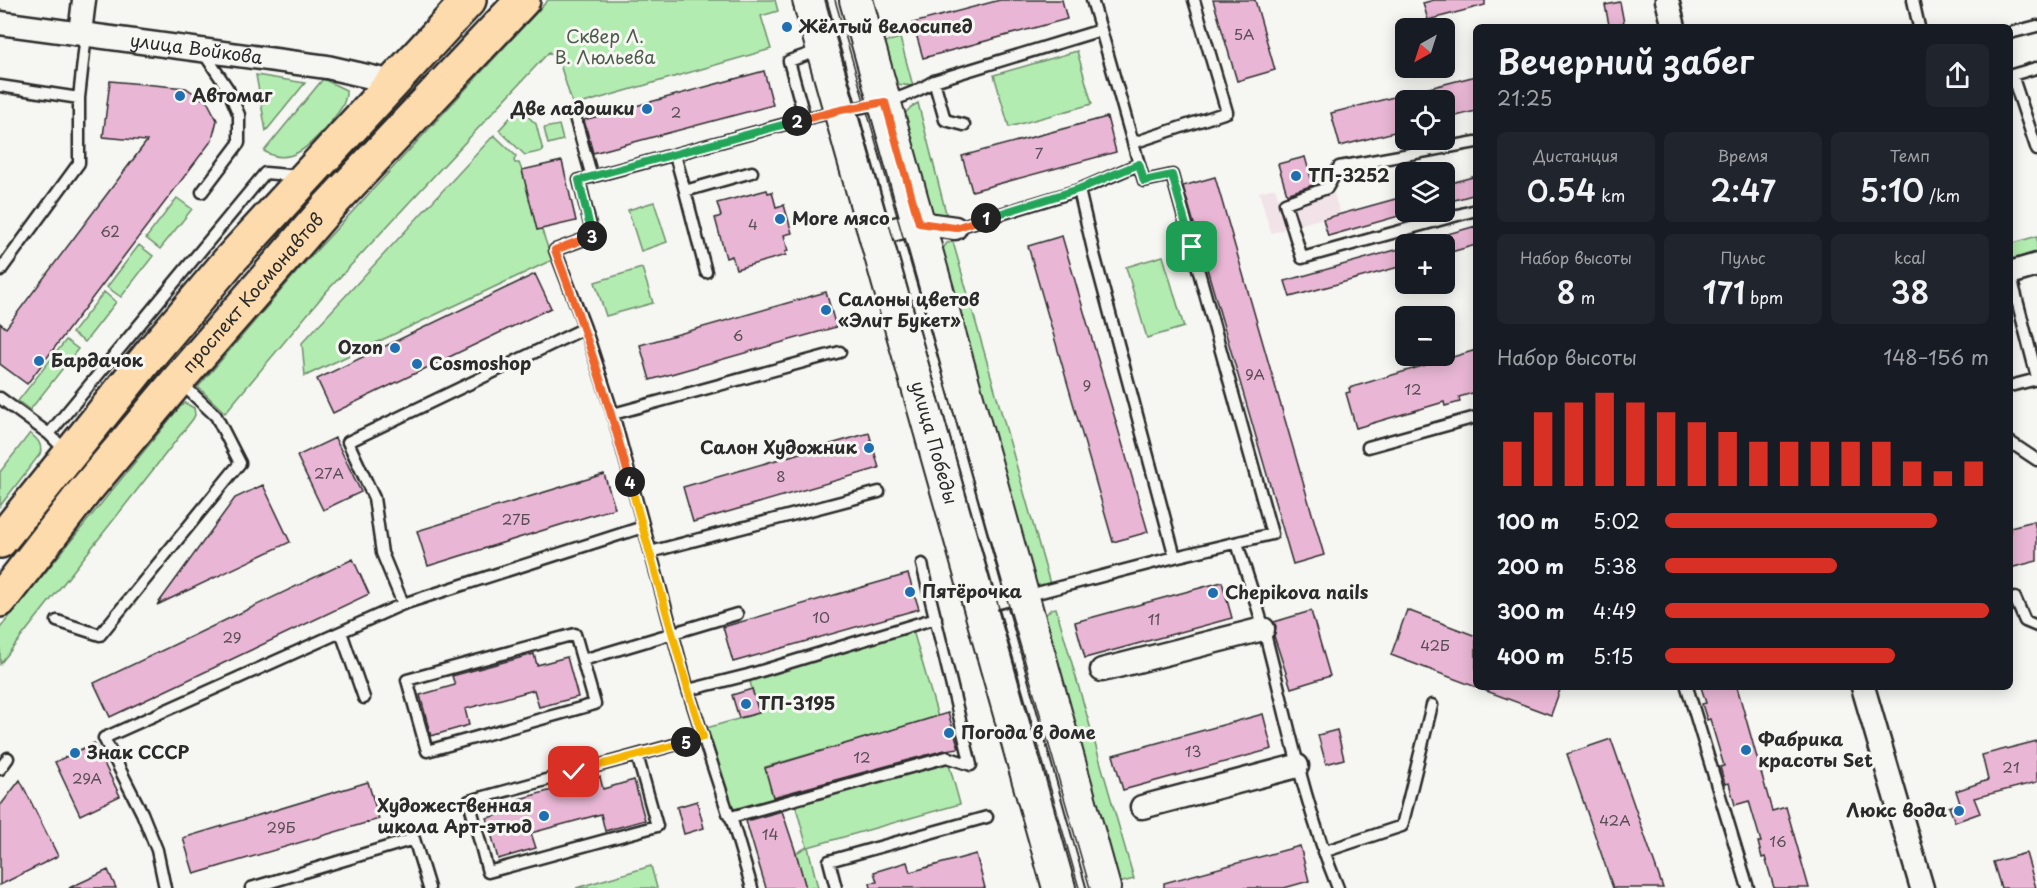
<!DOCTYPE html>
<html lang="ru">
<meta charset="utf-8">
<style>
body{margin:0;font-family:"Playpen Sans",sans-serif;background:#20242c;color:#f1f3f6;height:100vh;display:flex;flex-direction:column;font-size:22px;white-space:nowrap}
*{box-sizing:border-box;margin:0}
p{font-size:20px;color:#9ea1a6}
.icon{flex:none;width:33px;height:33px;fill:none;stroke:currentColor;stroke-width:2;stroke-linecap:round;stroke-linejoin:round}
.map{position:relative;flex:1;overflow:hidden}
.details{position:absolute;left:1473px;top:24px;width:540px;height:666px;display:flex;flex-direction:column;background:#171b24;border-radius:9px;box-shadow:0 3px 15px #0003}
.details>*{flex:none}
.needle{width:39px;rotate:219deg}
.buttons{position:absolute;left:1395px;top:18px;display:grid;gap:12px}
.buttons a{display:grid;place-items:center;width:60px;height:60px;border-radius:9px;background:#171b24;box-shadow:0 3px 15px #0003;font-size:30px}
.pin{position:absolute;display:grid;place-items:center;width:51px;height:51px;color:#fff;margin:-26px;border-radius:12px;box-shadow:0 3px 9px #0006}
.km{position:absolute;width:30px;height:30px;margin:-15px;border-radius:50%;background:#222;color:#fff;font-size:16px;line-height:30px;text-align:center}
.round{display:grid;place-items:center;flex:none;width:63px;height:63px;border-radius:9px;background:#20242c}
.summary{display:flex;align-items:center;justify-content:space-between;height:102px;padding:0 24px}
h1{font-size:33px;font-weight:600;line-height:45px}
.metrics{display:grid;grid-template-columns:repeat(3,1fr);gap:9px;height:102px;padding:6px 24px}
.metrics div{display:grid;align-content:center;border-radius:9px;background:#20242c;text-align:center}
.metrics b{font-size:30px;font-weight:600}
.metrics small{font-size:16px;font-weight:400}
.metrics p{font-size:16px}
.chart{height:168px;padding:12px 24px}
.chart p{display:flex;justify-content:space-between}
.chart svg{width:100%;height:108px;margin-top:6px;stroke:#d93025;stroke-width:6}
ul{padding:0 24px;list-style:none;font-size:20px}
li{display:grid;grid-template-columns:96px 72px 1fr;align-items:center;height:45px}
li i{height:15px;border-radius:8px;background:#d93025}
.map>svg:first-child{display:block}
.built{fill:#f2e3e9}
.green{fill:#b3ecb0;stroke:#6f8c6e;stroke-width:1.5}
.building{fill:#e9b7d5;stroke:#2b2b2b;stroke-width:1.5}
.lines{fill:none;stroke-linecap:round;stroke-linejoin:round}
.service-casing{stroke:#2b2b2b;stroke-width:15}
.minor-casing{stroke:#2b2b2b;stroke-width:27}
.secondary-casing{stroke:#2b2b2b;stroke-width:36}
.primary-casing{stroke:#2b2b2b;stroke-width:38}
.service{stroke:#f6f6f2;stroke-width:10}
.minor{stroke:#f6f6f2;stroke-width:22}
.secondary{stroke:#f6f6f2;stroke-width:32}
.primary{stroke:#fedbac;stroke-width:33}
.tram{stroke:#2b2b2b;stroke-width:1.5}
.split-1-casing{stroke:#fff;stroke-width:12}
.split-2-casing{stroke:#fff;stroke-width:12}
.split-3-casing{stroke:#fff;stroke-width:12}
.split-4-casing{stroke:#fff;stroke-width:12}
.split-5-casing{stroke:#fff;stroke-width:12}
.split-6-casing{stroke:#fff;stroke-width:12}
.split-1{stroke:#22a559;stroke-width:8}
.split-2{stroke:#f0652b;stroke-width:8}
.split-3{stroke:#22a559;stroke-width:8}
.split-4{stroke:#f0652b;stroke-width:8}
.split-5{stroke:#f5b400;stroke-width:8}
.split-6{stroke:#f5b400;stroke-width:8}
.poi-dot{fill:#1f6fb2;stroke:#f6f6f2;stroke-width:2}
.labels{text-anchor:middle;stroke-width:6;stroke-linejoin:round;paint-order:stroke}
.number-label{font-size:15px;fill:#5a4e56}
.poi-label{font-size:18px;font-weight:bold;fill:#2b2b2b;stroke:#f6f6f2;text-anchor:start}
.park-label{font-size:18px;fill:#4d5b4c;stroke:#f6f6f2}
.street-label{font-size:18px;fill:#2b2b2b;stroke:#f6f6f2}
</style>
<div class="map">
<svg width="2037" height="888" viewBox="0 0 2037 888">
<rect width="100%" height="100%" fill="#f6f6f2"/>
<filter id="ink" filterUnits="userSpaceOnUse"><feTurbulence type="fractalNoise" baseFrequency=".0167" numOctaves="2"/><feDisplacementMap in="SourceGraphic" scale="12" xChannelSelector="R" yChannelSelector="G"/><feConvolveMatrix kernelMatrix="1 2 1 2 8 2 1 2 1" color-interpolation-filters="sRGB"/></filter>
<g filter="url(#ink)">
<path class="built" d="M1275,188L1282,210L1334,194L1340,213L1271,233L1259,192Z"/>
<path class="green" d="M548,0H775L778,11L761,16L771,49L573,106L559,61L549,52L326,292L225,413L198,387L303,265Z
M900,38L913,86L889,83L878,44Z
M1077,51L1092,104L1009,127L994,75Z
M256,75L305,83L266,131Z
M323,79L346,90C347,105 336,115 327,126C311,144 290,168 264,151Z
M918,103L948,221L928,219L900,119L911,107Z
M519,108L536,124L543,151L525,155L499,130Z
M559,125L563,140L548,144L544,128Z
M494,135L516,156L514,161L515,163H519L521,168L552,260L305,376L302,343Z
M177,198L192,209L160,249L146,238Z
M654,202L667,242L641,251L628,210Z
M2037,236V253L2017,260L2010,257V244Z
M953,242L1050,584L1031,587L937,257L947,243Z
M139,245L153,256L121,297L107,287Z
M1163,256L1184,327L1147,338L1126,267Z
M642,268L653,303L606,316L595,282Z
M104,292L116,302L85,342L72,333Z
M66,340L78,349L30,410L18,401Z
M185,403L194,408L195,415L193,419L0,664V628L179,408Z
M30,433C37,439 43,444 40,454L0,506V472Z
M1056,608L1134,879L1119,883L1114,882L1040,621L1051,609Z
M912,627L938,717L765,767L775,803L729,816L703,729L759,713L748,675Z
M947,757L960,804L808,847L818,888H806L796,853L807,847L794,800Z
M651,866L657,888H576Z"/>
<path class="building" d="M1000,0H1062L1067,19L923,58L913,23Z
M1213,0H1255L1275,70L1237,81Z
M1434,0H1485V5L1428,20L1423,3Z
M1620,2L1624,23L1609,25L1605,5Z
M764,71L773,105L593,153L584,120Z
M1476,76V111L1444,119V100H1406V129L1340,146L1331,113Z
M110,81L186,88L208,103L217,120L212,140L27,384L0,364V323L6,328L147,141L103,137Z
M1107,117L1116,152L972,191L962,156Z
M1305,157L1313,185L1287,194L1278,164Z
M562,161L576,221L537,230L522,170Z
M1476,176V194L1444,203V185Z
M1215,177L1324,555L1293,564L1183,186Z
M767,190L768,193L772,192L776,207L784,205L792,233L784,235L788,251L785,252L786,255L736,269L732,256L726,258L715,218L721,216L717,203Z
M1406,196V214L1328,236L1323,219Z
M1476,226V245L1444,254V235Z
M1062,236L1148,532L1113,542L1028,246Z
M1406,247V265L1290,297L1285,281Z
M535,274L551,308L333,413L317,379Z
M826,292L836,327L650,380L640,345Z
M1476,350V392L1459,397L1460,402L1445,406L1444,402L1356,428L1346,393L1350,392L1349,388Z
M869,433L879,468L693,522L683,487Z
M335,438L361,492L323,510L297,456Z
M604,474L615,508L428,566L417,531Z
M263,485L290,542L157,605L235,498Z
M2034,521L2037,534V561L2010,568V527Z
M353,559L369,594L110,717L94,683Z
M908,574L919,609L733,662L723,627Z
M1222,582L1232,618L1085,658L1075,622Z
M1407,610L1476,636V687L1391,655Z
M1311,611L1330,676L1291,688L1274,636L1276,626L1274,622Z
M534,654L537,665L567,657L578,697L539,707L534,690L465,709L469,725L431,736L420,695L455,685L452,676Z
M1481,687H1561L1551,715L1481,689Z
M1701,687H1737L1772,811L1786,807L1809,888H1774L1765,857L1762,858L1758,842H1761L1749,801L1735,805L1729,783L1725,784L1720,767L1724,766L1710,719L1707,720L1702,704L1706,703Z
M752,689L759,713L739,718L732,695Z
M948,713L959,748L945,750L773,797L765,768Z
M1263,714L1272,749L1123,790L1113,755Z
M1337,730L1344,759L1326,764L1318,735Z
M1611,739L1663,888H1613L1567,754Z
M2037,741V782L1974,798L1980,813L1955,822L1949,807L1960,803L1956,791L1988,780L1982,755Z
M94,743L120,796L80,815L55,762Z
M600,777L603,789L634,780L645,820L605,831L601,814L531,833L536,848L498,859L487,818L521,809L519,799Z
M20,780L58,856L0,885V806Z
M368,782L379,819L194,874L183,838Z
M697,801L704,828L684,834L677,807Z
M782,811L796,853L806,888H766L746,821Z
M1300,846L1309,881L1284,888H1164V883Z
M2026,853L2036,888H2001L1993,862Z
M976,854L985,888H871L870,883L877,882L874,872L907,862L910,872Z
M108,870L116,888H69Z"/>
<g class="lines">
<defs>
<path id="service" d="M1913,0L1919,27
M2010,33L2037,26
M2036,68L2012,75L2037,150
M934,81L945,120L964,125
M0,86L79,98
M575,117L592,177
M805,119L789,61L820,50
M1476,142L1339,167L1327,188L1285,203L1302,258L1476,210
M1133,143L1227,112L1194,0
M675,155L685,191L752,172
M1139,164L1144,181L1172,175L1272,534L1175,557
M685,191L706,272
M202,192L239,143V115L228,89L203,52
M955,228L1079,190
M0,271L79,163V98L86,34
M2010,273L2037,377
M2010,386L2037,379
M0,398L49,434L67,452
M613,414L840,352
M49,434L265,173L300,176
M2010,442L2037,460
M1368,447L1476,417
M1237,543C1246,572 1256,601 1264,630C1287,717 1304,805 1338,888
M650,552L879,492
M922,564L971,765
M2015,598L2025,621L2037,626
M403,604L382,553L374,498L348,442L585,328
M983,607L1175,557L1094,254L1079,190L1139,164L1101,30
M57,621L100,635L240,463L216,416L180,382
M341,632L364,698
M575,634L595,704L427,751L407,680Z
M583,660L737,614
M1687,687L1748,888
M688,690L748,675L936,618
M637,755L657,826L488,872L469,801L681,743L703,737
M0,769L8,758
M731,817L947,757L971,765
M1323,852L1402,826L1432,705
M165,888L157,850L142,813L104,738L403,604L643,527
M251,888L414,839L429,888
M752,888L731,817L729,816L688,690L613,414L585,328L555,250L593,236L579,180C656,160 732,138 808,118C850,107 897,106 934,81L1101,30L1092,0
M836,888L829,861L987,817"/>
<g id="minor">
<path d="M1667,0L1674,27"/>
<path id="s1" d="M0,23L327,67L393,82"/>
<path d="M80,33L84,0"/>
<path d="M875,234L919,223L955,228"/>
<path d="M2010,273L2037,265"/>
<path d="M1102,670L1263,629"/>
<path d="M1863,687L1922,888"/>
<path d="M1142,807L1297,766"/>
</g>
<g id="secondary">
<path id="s2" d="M809,0L1059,888"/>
<path d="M856,0L1104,888"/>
</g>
<g id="primary">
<path d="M0,541L152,352L229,261L469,0"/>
<path id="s3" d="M0,600L84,492L178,380L328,207L523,0"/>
</g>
</defs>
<use href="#service" class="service-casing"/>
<use href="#minor" class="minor-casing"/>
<use href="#secondary" class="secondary-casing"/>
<use href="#primary" class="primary-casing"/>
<use href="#service" class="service"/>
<use href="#minor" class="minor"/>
<use href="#secondary" class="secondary"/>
<use href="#primary" class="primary"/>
<path class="tram" d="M825,0L1079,888
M835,0L1090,888"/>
</g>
</g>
<g class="lines" filter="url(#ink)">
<defs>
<path id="split-1" d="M986,218L1079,189L1139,164L1144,181L1172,175L1192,247"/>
<path id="split-2" d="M797,121L841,110L885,102L919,223L955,228L986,218"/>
<path id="split-3" d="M592,236L579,180L797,121"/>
<path id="split-4" d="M592,236L555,250C584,327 609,401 630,482"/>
<path id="split-5" d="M630,482L688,690L703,737L686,742"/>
<path id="split-6" d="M574,772L686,742"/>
</defs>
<use href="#split-1" class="split-1-casing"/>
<use href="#split-2" class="split-2-casing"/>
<use href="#split-3" class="split-3-casing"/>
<use href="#split-4" class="split-4-casing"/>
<use href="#split-5" class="split-5-casing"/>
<use href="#split-6" class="split-6-casing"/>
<use href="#split-1" class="split-1"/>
<use href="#split-2" class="split-2"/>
<use href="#split-3" class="split-3"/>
<use href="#split-4" class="split-4"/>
<use href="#split-5" class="split-5"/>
<use href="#split-6" class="split-6"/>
</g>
<g class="poi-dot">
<circle cx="787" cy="27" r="6"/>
<circle cx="180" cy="96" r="6"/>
<circle cx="647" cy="109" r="6"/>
<circle cx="1296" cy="176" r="6"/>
<circle cx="780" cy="219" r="6"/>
<circle cx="826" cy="310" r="6"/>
<circle cx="395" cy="348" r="6"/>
<circle cx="39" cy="361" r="6"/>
<circle cx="417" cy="364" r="6"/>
<circle cx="869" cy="448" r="6"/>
<circle cx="910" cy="592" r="6"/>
<circle cx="1213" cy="593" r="6"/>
<circle cx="746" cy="704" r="6"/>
<circle cx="949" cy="733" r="6"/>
<circle cx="1746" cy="750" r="6"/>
<circle cx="75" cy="753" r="6"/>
<circle cx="1959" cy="811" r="6"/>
<circle cx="544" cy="816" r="6"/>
</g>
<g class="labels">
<g class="number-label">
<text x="1244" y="40">5А</text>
<text x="676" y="118">2</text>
<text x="1039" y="159">7</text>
<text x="753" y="230">4</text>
<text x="110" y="237">62</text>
<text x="738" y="341">6</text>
<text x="1255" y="380">9А</text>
<text x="1087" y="391">9</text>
<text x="1413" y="395">12</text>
<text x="329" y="479">27А</text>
<text x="781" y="482">8</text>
<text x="516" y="525">27Б</text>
<text x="821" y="623">10</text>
<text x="1154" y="625">11</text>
<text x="232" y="643">29</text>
<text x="1435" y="651">42Б</text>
<text x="1193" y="757">13</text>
<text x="862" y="763">12</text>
<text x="2011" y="773">21</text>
<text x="87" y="784">29А</text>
<text x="1615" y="826">42А</text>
<text x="281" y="833">29Б</text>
<text x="770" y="840">14</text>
<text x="1778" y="847">16</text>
</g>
<g class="poi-label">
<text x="799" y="33">Жёлтый велосипед</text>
<text x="192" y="102">Автомаг</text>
<text x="635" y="115" text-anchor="end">Две ладошки</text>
<text x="1308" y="182">ТП-3252</text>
<text x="792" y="225">More мясо</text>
<text x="838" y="306">Салоны цветов<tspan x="838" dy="21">«Элит Букет»</tspan></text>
<text x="383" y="354" text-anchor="end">Ozon</text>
<text x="51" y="367">Бардачок</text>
<text x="429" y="370">Cosmoshop</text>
<text x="857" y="454" text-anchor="end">Салон Художник</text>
<text x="922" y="598">Пятёрочка</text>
<text x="1225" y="599">Chepikova nails</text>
<text x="758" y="710">ТП-3195</text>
<text x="961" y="739">Погода в доме</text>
<text x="1758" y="746">Фабрика<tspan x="1758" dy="21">красоты Set</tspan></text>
<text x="87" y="759">Знак СССР</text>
<text x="532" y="812" text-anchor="end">Художественная<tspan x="532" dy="21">школа Арт-этюд</tspan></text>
<text x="1947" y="817" text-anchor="end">Люкс вода</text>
</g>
<g class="park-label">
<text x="605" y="43">Сквер Л.<tspan x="605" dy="21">В. Люльева</tspan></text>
</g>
<g class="street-label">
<text dy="6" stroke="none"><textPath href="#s1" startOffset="198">улица Войкова</textPath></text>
<text dy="6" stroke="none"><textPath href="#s3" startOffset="398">проспект Космонавтов</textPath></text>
<text dy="6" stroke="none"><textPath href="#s2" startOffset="460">улица Победы</textPath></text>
</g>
</g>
</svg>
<div class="buttons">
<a><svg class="needle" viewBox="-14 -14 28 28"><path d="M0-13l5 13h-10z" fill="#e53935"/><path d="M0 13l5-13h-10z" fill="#9ea1a6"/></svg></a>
<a><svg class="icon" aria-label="locate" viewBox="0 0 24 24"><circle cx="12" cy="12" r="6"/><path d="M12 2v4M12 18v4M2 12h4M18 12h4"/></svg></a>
<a><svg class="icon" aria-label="layers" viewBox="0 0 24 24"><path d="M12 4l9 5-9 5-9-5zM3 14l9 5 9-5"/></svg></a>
<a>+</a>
<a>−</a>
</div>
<div class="pin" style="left:1192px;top:247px;background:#1e9e55"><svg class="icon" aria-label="arrive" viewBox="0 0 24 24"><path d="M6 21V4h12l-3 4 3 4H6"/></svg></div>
<div class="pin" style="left:574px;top:772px;background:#d93025"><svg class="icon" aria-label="check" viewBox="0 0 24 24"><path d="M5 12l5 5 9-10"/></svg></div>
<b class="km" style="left:986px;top:218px">1</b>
<b class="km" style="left:797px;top:121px">2</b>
<b class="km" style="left:592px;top:236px">3</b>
<b class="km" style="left:630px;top:482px">4</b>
<b class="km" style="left:686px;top:742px">5</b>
<section class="details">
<div class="summary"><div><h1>Вечерний забег</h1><p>21:25</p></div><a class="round"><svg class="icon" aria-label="share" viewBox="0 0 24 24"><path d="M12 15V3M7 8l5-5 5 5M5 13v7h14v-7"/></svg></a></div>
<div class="metrics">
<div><p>Дистанция</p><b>0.54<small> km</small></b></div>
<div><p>Время</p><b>2:47</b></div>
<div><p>Темп</p><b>5:10<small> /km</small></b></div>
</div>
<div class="metrics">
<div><p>Набор высоты</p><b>8<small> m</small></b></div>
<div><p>Пульс</p><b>171<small> bpm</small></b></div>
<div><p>kcal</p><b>38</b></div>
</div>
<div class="chart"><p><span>Набор высоты</span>148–156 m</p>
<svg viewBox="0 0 160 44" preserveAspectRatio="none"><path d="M5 44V26M15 44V14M25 44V10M35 44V6M45 44V10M55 44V14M65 44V18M75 44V22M85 44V26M95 44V26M105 44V26M115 44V26M125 44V26M135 44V34M145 44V38M155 44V34"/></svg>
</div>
<ul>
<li><b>100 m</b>5:02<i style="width:84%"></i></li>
<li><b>200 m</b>5:38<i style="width:53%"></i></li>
<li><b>300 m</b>4:49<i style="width:100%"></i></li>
<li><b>400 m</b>5:15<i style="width:71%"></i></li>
</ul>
</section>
</div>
